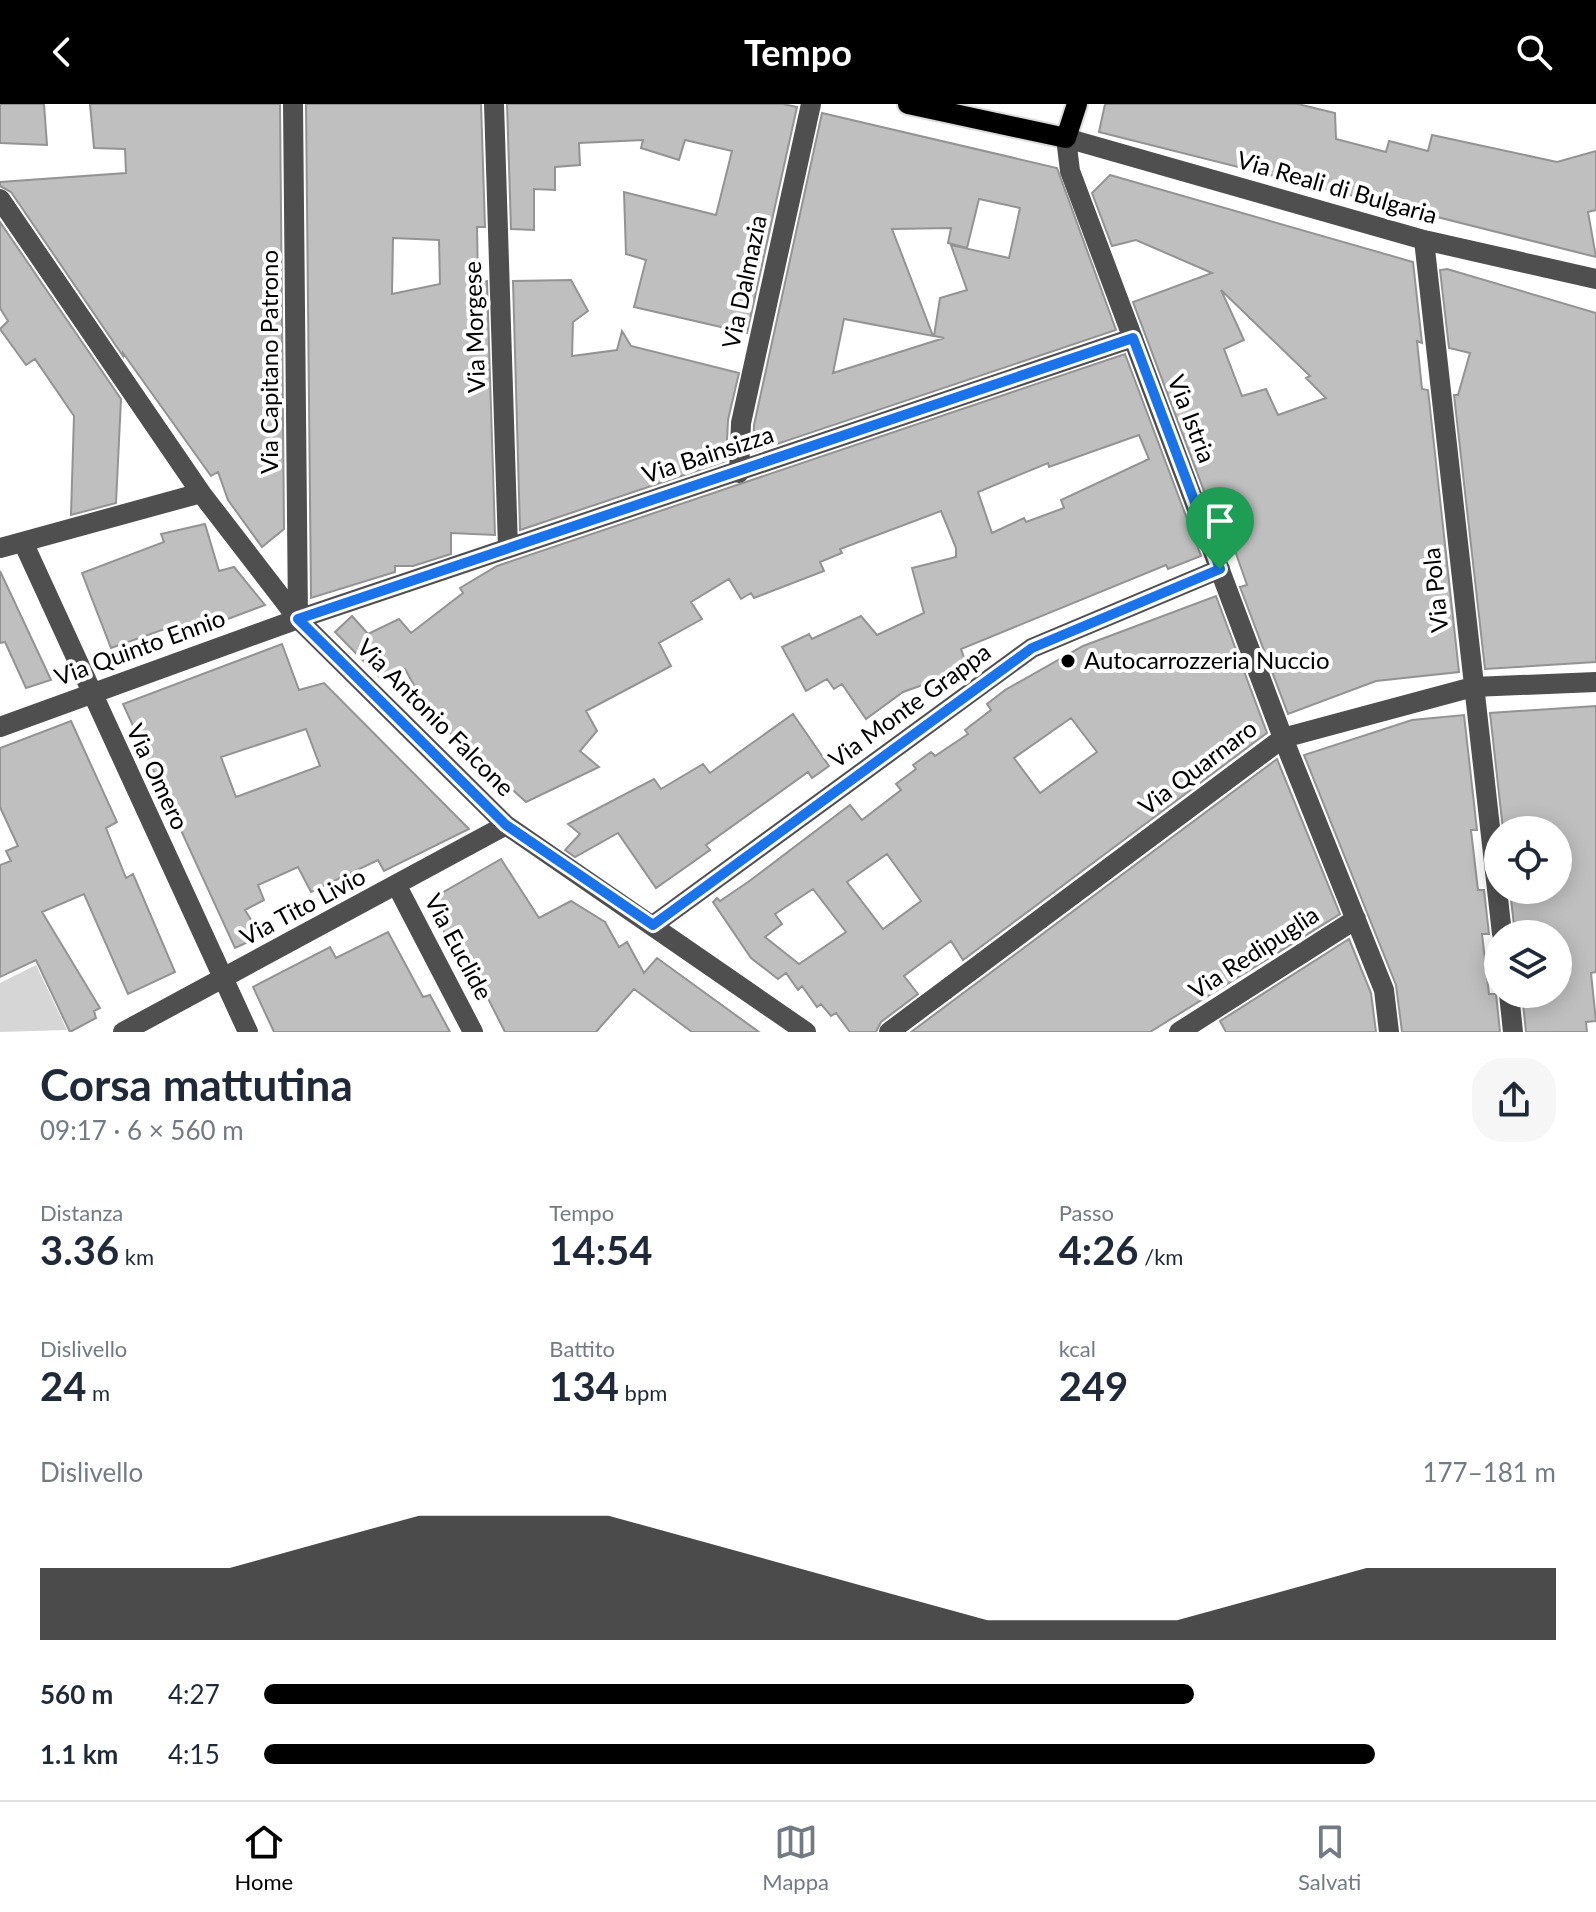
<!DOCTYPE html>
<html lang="it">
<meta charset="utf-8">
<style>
body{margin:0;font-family:Lato,sans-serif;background:#f6f6f7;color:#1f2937;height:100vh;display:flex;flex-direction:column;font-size:30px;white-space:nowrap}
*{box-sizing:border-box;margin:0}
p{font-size:26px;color:#747a83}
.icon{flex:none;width:44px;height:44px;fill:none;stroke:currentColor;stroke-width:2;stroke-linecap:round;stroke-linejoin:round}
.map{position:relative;height:928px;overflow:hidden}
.details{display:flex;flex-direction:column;background:#fff;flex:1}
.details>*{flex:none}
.fabs{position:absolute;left:1484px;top:712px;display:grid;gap:16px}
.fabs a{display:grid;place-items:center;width:88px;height:88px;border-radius:50%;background:#fff;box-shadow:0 4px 20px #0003;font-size:40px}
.pin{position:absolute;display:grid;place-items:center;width:68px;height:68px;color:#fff;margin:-82px -34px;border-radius:50% 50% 50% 0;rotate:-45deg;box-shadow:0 0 8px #0007}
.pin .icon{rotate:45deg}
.round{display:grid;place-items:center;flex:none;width:84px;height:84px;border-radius:32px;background:#f6f6f7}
.overview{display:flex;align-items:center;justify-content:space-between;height:136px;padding:0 40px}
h1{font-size:44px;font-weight:700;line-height:60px}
.metrics{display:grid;grid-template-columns:repeat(3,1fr);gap:12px;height:136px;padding:8px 40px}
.metrics div{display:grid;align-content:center}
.metrics b{font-size:40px;font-weight:700}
.metrics small{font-size:22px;font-weight:400}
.metrics p{font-size:22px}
.chart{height:224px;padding:16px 40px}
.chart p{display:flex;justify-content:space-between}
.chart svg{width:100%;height:144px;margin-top:8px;fill:#000;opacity:.7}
ul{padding:0 40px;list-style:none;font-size:26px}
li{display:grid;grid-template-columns:128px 96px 1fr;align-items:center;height:60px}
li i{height:20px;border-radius:10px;background:#000}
header{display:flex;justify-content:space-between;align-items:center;height:104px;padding:0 40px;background:#000;color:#fff;font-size:36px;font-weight:700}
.tabs{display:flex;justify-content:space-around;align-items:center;height:112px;border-top:2px solid #e0e1e3;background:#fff;font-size:22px;color:#747a83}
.tabs a{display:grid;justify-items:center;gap:4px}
.tabs .on{color:#000}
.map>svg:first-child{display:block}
.green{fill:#d6d6d6}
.building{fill:#bfbfbf;stroke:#939393;stroke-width:2;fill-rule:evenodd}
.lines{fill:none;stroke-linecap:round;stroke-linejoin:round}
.major-casing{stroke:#dbdbdb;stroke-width:24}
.minor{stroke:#4f4f4f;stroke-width:20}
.major{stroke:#000;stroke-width:20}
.route-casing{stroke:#fff;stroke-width:16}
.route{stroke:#1a73e8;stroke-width:10}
.poi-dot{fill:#000;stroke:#fff;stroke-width:3}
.labels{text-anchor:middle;stroke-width:8;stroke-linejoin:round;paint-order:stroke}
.street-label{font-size:24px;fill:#000;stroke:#fff}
.poi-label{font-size:24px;fill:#000;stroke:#fff;text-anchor:start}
</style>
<header><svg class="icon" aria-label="back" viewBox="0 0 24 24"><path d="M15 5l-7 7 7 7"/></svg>Tempo<svg class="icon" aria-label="search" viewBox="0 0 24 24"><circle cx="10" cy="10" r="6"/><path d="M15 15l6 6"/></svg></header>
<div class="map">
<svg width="1596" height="928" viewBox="0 0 1596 928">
<rect width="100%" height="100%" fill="#fff"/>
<path class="green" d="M36,861L67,926L0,928V879Z"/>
<path class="building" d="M0,0H44L47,41L0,39Z
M90,0H280L284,425L262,443L228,396L218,368L211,372L123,249V252L11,88L0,82V78L126,69L125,45L94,44Z
M306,0H481L485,123H477L478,178L487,177L495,431L451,429V450L413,462H395V468L311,494ZM393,134L439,136L440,180L392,190Z
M507,0H783L797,3L747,229L634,203L646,156L626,150L624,88L716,111L732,47L685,36L679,56L641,44L643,36L579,39L580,61L555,63V86L534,85V126L511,125Z
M1105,0H1298L1335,9L1336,35L1386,48L1389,37L1428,47L1432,31L1557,58L1596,47V106L1588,108L1596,153L1099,28Z
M822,9L1057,64L1116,226L753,348L754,321ZM979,95L1020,104L1009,154L951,141L967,186L940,194L934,232L944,234L833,269L844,215L933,232L892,125L951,124L948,139L967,144Z
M1110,71L1413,158L1422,239L1417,237L1422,285L1428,286L1459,568L1376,577L1288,610L1240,483L1247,481L1233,441L1225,443L1133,198L1212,169L1136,136L1112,142L1092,89ZM1221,186L1310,272L1306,274L1326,294L1278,311L1266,285L1242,292L1224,245L1244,236Z
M0,118L121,295L116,399L71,411L74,312L35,255L26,261L0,225L8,217L0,204Z
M1447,165L1596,209V558L1485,565L1454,291H1458L1470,249L1449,244L1440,166Z
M571,176L588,207L573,218L572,252L617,246L622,227L631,242L739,269L728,316L726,357L520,426L513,177Z
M1125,250L1201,452L1168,465L1166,461L961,545L968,565L903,588L866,615L842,580L834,585L827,575L806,587L782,543L809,530L812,535L861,512L877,531L924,509L912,464L956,453V444L941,407L840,445L842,449L820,458L824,467L754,494L751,489L741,495L729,475L691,498L702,515L659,539L671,562L586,607L597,627L580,647L599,663L526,698L431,612L405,565L383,577L335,528L352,512L368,530L399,515L411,529L463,489L460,484L497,462ZM1139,331L1149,355L1061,396L1064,404L1026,418L1024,414L992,429L978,388L1048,359L1049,363Z
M205,420L219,467L234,463L265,501L180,533L176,521L111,544L82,469L164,438L161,430Z
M0,467L51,576L26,584L5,538L0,539Z
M1216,492L1267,629L963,856L951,837L904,872L918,890L881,918L876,928H850L836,909L831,912L821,900L817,903L802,882L798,886L786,869L778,875L751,854L713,798L717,794L720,797L748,778L850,701L862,716L901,686L896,680L916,665L913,661L931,648L935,652L968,630L965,626L991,606L987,600L1005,586L1083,542ZM1071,614L1097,648L1040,689L1014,654ZM887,750L921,797L883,825L847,778ZM813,785L846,828L799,860L765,833L782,820L775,810Z
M282,540L299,586L324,579L469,725L384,767L378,756L311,788L298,763L258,781L264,796L245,806L261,832L235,844L123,600ZM306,625L320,662L236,693L221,653Z
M1596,602V868L1591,869L1596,917L1586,918L1587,928H1526L1522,890H1558V830H1515L1510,786H1558V726H1503L1490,609Z
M793,610L829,662L812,674L808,668L706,741L710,746L656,784L618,729L575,753L565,746L580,730L568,720L654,675L661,685L703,660L710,669Z
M1464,611L1477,726H1471L1478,786H1484L1489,830H1482L1489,890H1496L1500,928H1402L1396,881L1304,651L1412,616Z
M71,617L117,718L106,724L126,774L133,770L175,868L128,890L84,790L42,808L100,904L94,907L96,914L70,928L36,856L0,873V761L11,757L6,747L18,742L0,703V644Z
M1277,655L1340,810L1150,928H911Z
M501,755L539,814L571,797L605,818L619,843L627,838L644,869L657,854L759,928H692L634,885L596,928H505L474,867L467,871L428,797Z
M388,828L423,893L430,891L450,928H274L253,883L330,843L336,854Z
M1349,835L1371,889L1376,928H1226L1220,917Z"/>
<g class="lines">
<defs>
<path id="major" d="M908,0L1066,34L1077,0"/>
</defs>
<use href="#major" class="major-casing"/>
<path class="minor" d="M293,0L298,515
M494,0L508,444
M0,95L201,389L298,515L506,721L806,928
M1424,136L1502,830
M739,369L741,319L811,0
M23,438L248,928
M0,444L201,389
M0,623L298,515L1133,234
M397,782L473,928
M653,821L1032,544L1220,465
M1509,890L1513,928
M123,928L506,721
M889,928L1283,634L1473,583L1596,578
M1179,928L1356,815
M1389,928L1384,886L1283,634L1070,67L1066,34L1424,136L1596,175"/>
<use href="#major" class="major"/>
</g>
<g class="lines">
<defs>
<path id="route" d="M1133,234L1220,465L1032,544L653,821L506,721L298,515Z"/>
</defs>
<use href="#route" class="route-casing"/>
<use href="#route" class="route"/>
</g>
<circle class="poi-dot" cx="1068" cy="557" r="8"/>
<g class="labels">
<g class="street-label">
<text transform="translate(1337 84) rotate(16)" y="8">Via Reali di Bulgaria</text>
<text transform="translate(745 178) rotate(-78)" y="8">Via Dalmazia</text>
<text transform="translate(475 223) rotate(-92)" y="8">Via Morgese</text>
<text transform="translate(270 258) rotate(-90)" y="8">Via Capitano Patrono</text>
<text transform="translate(1191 315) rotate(69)" y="8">Via Istria</text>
<text transform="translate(708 351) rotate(-18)" y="8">Via Bainsizza</text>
<text transform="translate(1436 486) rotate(-96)" y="8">Via Pola</text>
<text transform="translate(140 544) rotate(-20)" y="8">Via Quinto Ennio</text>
<text transform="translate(910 602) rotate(-36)" y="8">Via Monte Grappa</text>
<text transform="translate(435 614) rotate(45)" y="8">Via Antonio Falcone</text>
<text transform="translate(1198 664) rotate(-37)" y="8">Via Quarnaro</text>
<text transform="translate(157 673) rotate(65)" y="8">Via Omero</text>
<text transform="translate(303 803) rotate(-28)" y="8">Via Tito Livio</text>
<text transform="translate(458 843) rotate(62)" y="8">Via Euclide</text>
<text transform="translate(1254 849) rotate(-33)" y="8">Via Redipuglia</text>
</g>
<g class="poi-label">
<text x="1084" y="565">Autocarrozzeria Nuccio</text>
</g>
</g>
</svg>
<div class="fabs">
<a><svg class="icon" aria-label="locate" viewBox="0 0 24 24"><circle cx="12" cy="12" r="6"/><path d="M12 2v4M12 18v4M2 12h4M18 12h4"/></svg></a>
<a><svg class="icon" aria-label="layers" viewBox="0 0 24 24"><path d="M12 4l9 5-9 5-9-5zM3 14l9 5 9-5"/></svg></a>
</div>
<div class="pin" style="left:1220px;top:465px;background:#1e9e55"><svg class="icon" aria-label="arrive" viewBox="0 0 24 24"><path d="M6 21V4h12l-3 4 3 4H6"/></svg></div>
</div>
<section class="details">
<div class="overview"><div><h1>Corsa mattutina</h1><p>09:17 · 6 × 560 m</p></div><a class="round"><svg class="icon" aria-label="share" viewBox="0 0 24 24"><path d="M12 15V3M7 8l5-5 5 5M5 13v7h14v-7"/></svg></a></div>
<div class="metrics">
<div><p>Distanza</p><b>3.36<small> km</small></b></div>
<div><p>Tempo</p><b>14:54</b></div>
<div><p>Passo</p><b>4:26<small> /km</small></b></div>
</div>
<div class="metrics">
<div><p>Dislivello</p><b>24<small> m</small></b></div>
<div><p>Battito</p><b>134<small> bpm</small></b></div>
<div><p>kcal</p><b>249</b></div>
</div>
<div class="chart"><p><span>Dislivello</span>177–181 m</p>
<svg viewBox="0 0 160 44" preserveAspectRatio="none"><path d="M0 44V22L10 22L20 22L30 14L40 6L50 6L60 6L70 14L80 22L90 30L100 38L110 38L120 38L130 30L140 22L150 22L160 22V44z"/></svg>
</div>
<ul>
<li><b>560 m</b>4:27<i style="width:72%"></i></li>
<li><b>1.1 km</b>4:15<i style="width:86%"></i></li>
</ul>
</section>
<nav class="tabs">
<a class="on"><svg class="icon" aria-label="home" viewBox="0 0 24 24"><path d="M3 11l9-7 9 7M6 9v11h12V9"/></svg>Home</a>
<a><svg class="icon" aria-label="map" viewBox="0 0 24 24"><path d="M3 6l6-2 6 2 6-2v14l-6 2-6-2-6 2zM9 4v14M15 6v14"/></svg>Mappa</a>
<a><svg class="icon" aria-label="saved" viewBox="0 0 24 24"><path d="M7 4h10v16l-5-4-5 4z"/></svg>Salvati</a>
</nav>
